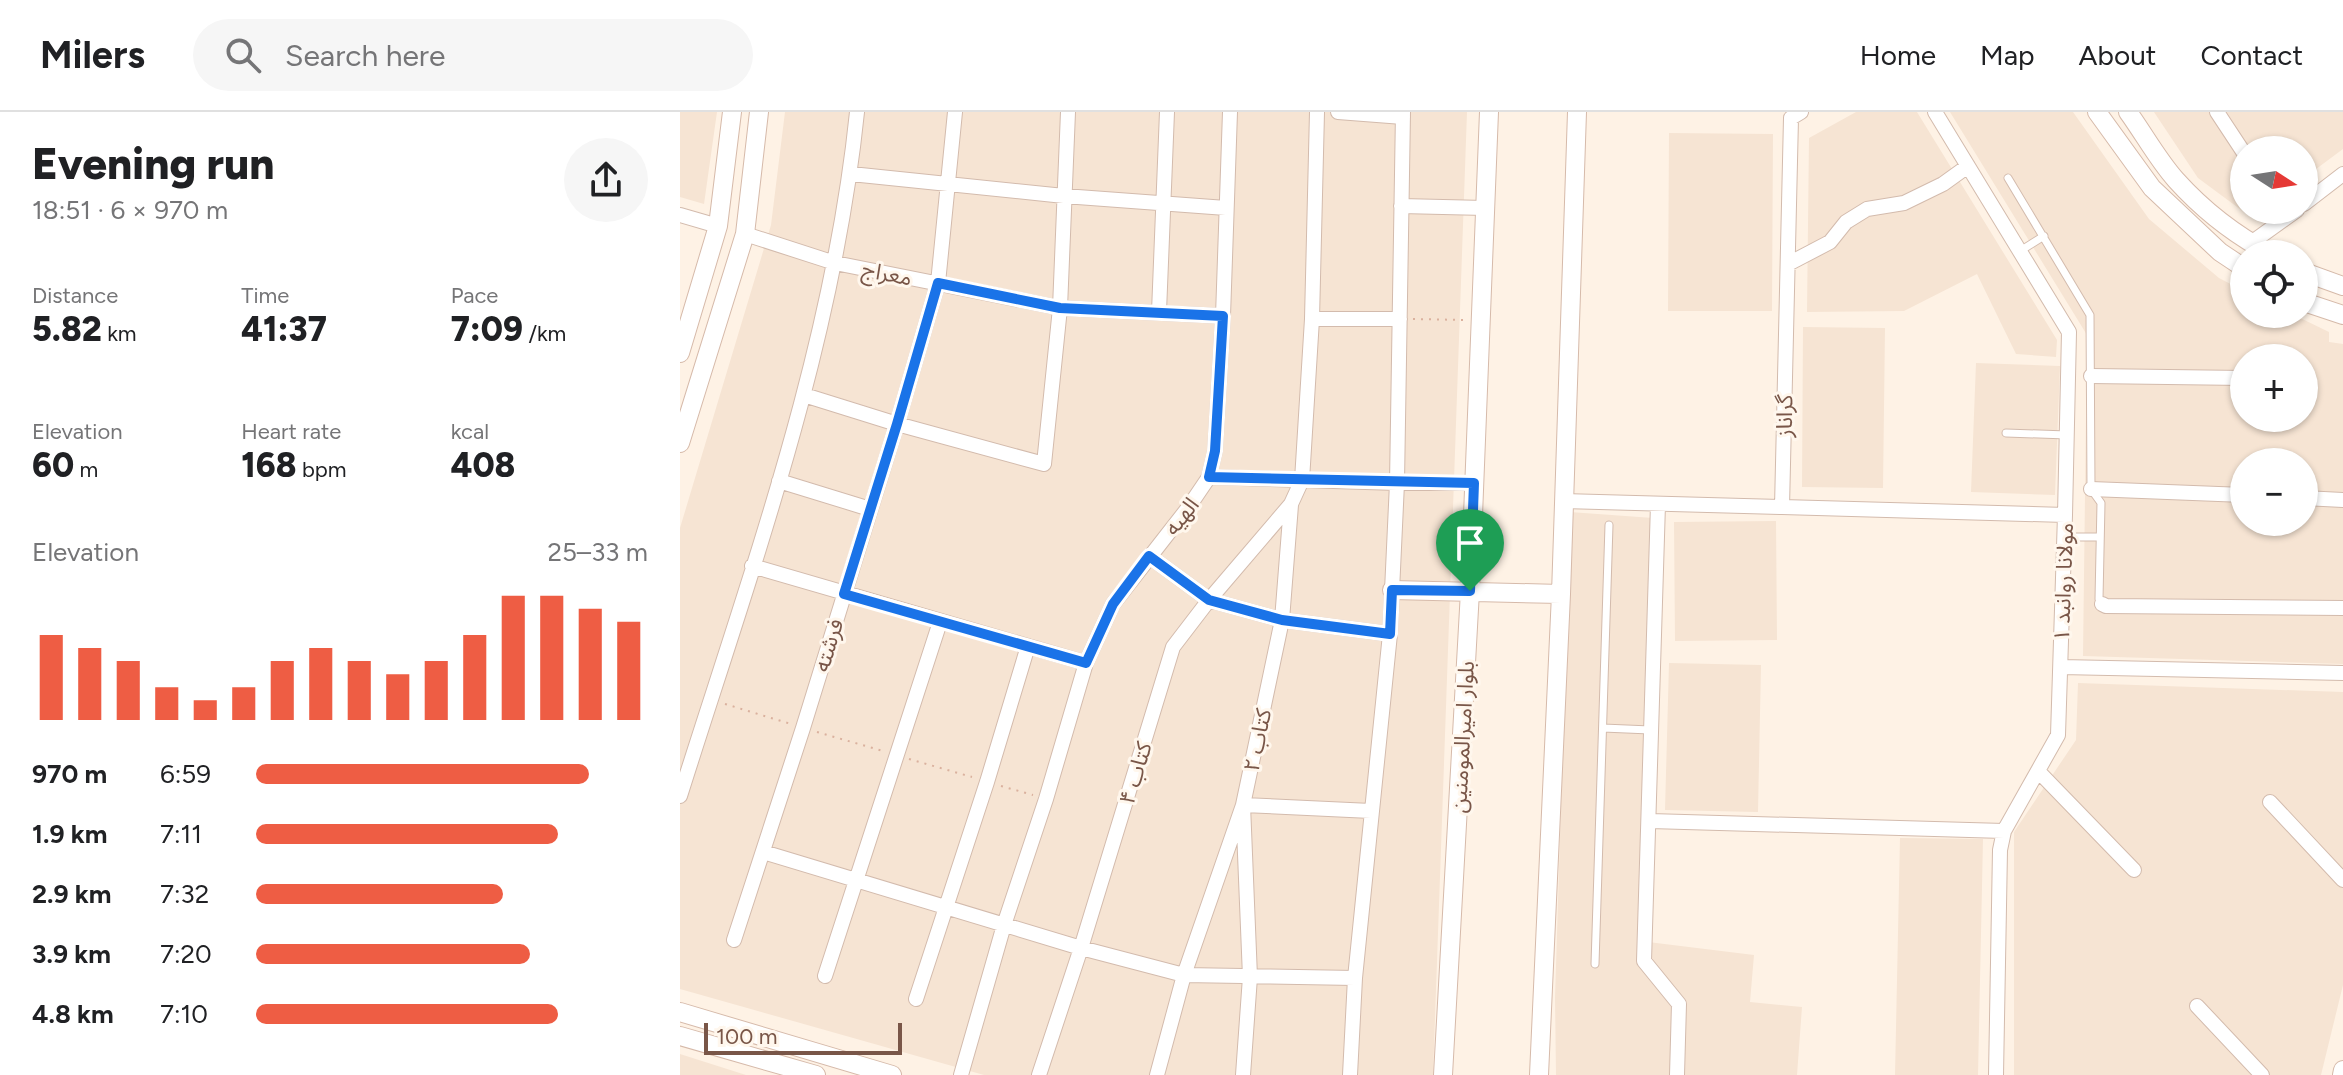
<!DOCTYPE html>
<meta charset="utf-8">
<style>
body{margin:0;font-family:Figtree,"Noto Sans Arabic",sans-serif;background:#f6f6f6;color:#202124;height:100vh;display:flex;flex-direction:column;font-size:30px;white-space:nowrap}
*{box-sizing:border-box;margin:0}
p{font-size:26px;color:#757577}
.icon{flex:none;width:44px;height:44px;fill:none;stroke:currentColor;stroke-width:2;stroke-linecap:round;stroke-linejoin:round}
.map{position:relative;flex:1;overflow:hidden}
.drawer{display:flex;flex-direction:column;background:#fff;width:680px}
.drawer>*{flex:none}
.needle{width:52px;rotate:102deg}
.buttons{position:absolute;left:1550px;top:24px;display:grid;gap:16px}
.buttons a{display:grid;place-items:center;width:88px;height:88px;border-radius:50%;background:#fff;box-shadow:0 2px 6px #0004;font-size:40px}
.scale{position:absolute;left:24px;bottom:20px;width:198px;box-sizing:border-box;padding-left:8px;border:4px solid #795648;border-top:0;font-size:22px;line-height:28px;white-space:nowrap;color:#795648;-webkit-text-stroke:6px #fff7ed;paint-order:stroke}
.pin{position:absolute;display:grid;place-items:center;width:68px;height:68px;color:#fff;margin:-82px -34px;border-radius:50% 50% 50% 0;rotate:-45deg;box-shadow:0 0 8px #0007}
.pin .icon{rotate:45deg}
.round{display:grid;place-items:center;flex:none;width:84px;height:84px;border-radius:42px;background:#f6f6f6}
.overview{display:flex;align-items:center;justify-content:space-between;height:136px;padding:0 32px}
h1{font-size:44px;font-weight:800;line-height:60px}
.metrics{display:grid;grid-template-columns:repeat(3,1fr);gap:12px;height:136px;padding:8px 32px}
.metrics div{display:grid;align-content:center}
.metrics b{font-size:34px;font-weight:800}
.metrics small{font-size:22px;font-weight:400}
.metrics p{font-size:22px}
.chart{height:224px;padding:16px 32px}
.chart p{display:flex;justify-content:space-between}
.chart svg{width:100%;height:144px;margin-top:8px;stroke:#ee5d44;stroke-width:6}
ul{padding:0 32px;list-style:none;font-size:26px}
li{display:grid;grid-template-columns:128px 96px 1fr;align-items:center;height:60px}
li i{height:20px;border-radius:10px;background:#ee5d44}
header{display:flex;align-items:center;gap:48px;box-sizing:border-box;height:112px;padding:0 40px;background:#fff;border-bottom:2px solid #e0e0e0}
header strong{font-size:38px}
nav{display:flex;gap:44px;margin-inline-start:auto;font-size:28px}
.search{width:560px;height:72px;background:#f6f6f6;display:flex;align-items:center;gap:20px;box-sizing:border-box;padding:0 28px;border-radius:44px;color:#757577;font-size:30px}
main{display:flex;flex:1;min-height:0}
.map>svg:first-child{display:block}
.residential{fill:#f6e4d3;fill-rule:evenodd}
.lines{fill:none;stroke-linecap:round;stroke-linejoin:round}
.lane-casing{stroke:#d3bbad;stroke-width:9}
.street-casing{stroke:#d3bbad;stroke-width:16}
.secondary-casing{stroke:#d6baaa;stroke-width:20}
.path{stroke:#dab19e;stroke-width:2;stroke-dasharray:2 6;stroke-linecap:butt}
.lane{stroke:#fff;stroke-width:7}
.street{stroke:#fff;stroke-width:14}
.secondary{stroke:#fff;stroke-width:18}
.route-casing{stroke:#fff;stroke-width:16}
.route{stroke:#1a73e8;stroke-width:10}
.labels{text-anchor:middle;stroke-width:6;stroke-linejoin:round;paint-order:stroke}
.street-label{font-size:22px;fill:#795648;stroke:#fff7ed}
</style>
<header>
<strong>Milers</strong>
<div class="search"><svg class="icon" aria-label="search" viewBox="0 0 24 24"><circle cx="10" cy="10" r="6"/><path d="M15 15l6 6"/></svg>Search here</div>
<nav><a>Home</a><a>Map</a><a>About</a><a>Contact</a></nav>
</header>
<main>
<section class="drawer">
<div class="overview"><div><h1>Evening run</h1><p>18:51 · 6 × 970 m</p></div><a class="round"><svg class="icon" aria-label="share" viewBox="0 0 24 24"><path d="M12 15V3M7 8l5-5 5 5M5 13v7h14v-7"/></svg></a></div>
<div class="metrics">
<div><p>Distance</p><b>5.82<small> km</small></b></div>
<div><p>Time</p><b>41:37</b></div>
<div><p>Pace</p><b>7:09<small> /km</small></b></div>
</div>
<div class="metrics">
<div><p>Elevation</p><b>60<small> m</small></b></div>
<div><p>Heart rate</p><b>168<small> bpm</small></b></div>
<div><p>kcal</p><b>408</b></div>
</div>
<div class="chart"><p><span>Elevation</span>25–33 m</p>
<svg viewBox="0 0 160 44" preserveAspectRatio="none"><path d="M5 44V18M15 44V22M25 44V26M35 44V34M45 44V38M55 44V34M65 44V26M75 44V22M85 44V26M95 44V30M105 44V26M115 44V18M125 44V6M135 44V6M145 44V10M155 44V14"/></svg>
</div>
<ul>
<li><b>970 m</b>6:59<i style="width:85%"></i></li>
<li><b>1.9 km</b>7:11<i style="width:77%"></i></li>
<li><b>2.9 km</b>7:32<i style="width:63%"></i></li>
<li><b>3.9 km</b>7:20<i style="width:70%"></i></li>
<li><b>4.8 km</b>7:10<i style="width:77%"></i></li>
</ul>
</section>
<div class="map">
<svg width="1663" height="963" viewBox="0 0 1663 963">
<rect width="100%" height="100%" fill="#fef2e5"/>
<path class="residential" d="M0,0H37L24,92L0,85Z
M105,0H787L753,963H304L0,877V416L91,113Z
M1176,0H1237L1377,228L1376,245L1336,242L1297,162L1224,199L1127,200L1129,26Z
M1270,0H1393L1469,107L1539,166L1564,179V202H1612L1649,220V230L1663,232V552L1403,544L1407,223ZM1564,246H1624V306H1564ZM1564,350H1624V410H1564Z
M1474,0H1663V37L1624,66V38H1564V98H1582L1572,106L1518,66Z
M989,21L1093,22L1092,199H988Z
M1123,215L1205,216L1203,376L1122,375Z
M1296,251L1380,254L1375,383L1291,380Z
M890,400L973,406L960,829L1074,843L1070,890L1122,895L1117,963H876L875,886Z
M1096,409L1097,528L995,529L994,410Z
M989,551L1081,553L1078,700L985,698Z
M1398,571L1663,580V873L1641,963H1334V720L1396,628Z
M1220,726L1303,727L1298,963H1215Z
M0,942L66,963H0Z"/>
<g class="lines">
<defs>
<path id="lane" d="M1328,66L1410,203L1411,377L1421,391L1419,487L1422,492
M1340,139L1364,124
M1326,321L1387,323
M1385,425H1420
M923,616L970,618
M915,852L929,413"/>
<path id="street" d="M658,0L723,5
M1255,0L1389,220L1385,403L1378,623L1324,719L1320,738L1316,963
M1537,0L1564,41
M171,62L384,84L546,96
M1624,92L1663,62
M721,94L805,96
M0,103L38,114
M65,122L155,151L380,196L543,204
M1571,131L1617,98
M1108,152L1150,130L1166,110L1187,97L1224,91L1263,72L1288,54
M479,200L487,0
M632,207H720
M1411,264L1564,266
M1624,267H1627
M124,283L217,312L364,352L380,196L388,0
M529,365L717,371H794
M99,369L190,397
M1411,377L1564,383
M1624,386L1663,388
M883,389L1102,395L1111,6L1121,0
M978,392L964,849L999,892L997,963
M1102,395L1385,403
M469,444L529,488L602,508L710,522
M72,454L406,551
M1422,492L1426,494L1663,496
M1381,555L1663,561
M1358,659L1454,758
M0,684C71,459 153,235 177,0
M1590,690L1663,768
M970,709L1324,719
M83,740L401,836L504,863L675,866
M54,828L123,616L217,312L258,171L275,0
M145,864L260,510
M236,887L307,670L348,534
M1517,894L1582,963
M281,963L324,813L366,687L406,551L433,492L508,396L529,365L535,339L543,204L550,0
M359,963L401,836L493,535L529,488L611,392L622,368L632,207L637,0
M477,963L504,863L563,693L691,699
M563,963L570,865L563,693L602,508L611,393
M670,963L675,866L710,522L717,371L723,0"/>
<path id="secondary" d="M1417,0L1472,76L1540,140L1564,156
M1448,0C1464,22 1478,48 1496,68C1523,98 1555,123 1591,142
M1624,160L1663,174
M1624,190L1663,203
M0,241L38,114L52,0
M0,331L65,122L79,0
M712,478L881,482
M0,900L212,963
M0,924L136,963
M763,963L790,479L809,0
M859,963L881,482L897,0
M1662,963L1663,958"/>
</defs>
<use href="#lane" class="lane-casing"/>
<use href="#street" class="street-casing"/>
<use href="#secondary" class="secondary-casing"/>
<path class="path" d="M733,207L786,208
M45,592L111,612
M137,620L203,639
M229,647L292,665
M321,674L353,683"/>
<use href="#lane" class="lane"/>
<use href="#street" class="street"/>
<use href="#secondary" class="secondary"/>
</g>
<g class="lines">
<defs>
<path id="route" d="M258,171L380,196L543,204L535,339L529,365L794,371L790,479L712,478L710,522L602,508L529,488L469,444L433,492L406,551L164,482L217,312Z"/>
</defs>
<use href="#route" class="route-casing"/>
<use href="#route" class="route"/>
</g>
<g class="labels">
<g class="street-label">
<text transform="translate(207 161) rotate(11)" y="8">معراج</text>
<text transform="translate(1104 304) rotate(-89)" y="8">گراناز</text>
<text transform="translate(501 404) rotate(-52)" y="8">الهیه</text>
<text transform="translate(1383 470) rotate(-88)" y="8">مولانا روانبد ۱</text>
<text transform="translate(148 533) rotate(-73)" y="8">فرشته</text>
<text transform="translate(782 625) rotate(-87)" y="8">بلوار امیرالمومنین</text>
<text transform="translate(577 628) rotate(-78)" y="8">کتاب ۲</text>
<text transform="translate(455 661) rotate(-73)" y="8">کتاب ۴</text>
</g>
</g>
</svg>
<div class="buttons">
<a><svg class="needle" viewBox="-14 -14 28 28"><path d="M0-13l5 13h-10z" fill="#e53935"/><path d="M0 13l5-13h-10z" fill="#757577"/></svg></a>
<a><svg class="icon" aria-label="locate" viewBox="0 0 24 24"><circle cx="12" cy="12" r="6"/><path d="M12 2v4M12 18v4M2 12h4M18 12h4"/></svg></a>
<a>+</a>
<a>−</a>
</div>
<div class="scale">100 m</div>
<div class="pin" style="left:790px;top:479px;background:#1e9e55"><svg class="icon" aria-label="arrive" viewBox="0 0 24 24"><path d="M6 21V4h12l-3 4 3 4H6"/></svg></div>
</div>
</main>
